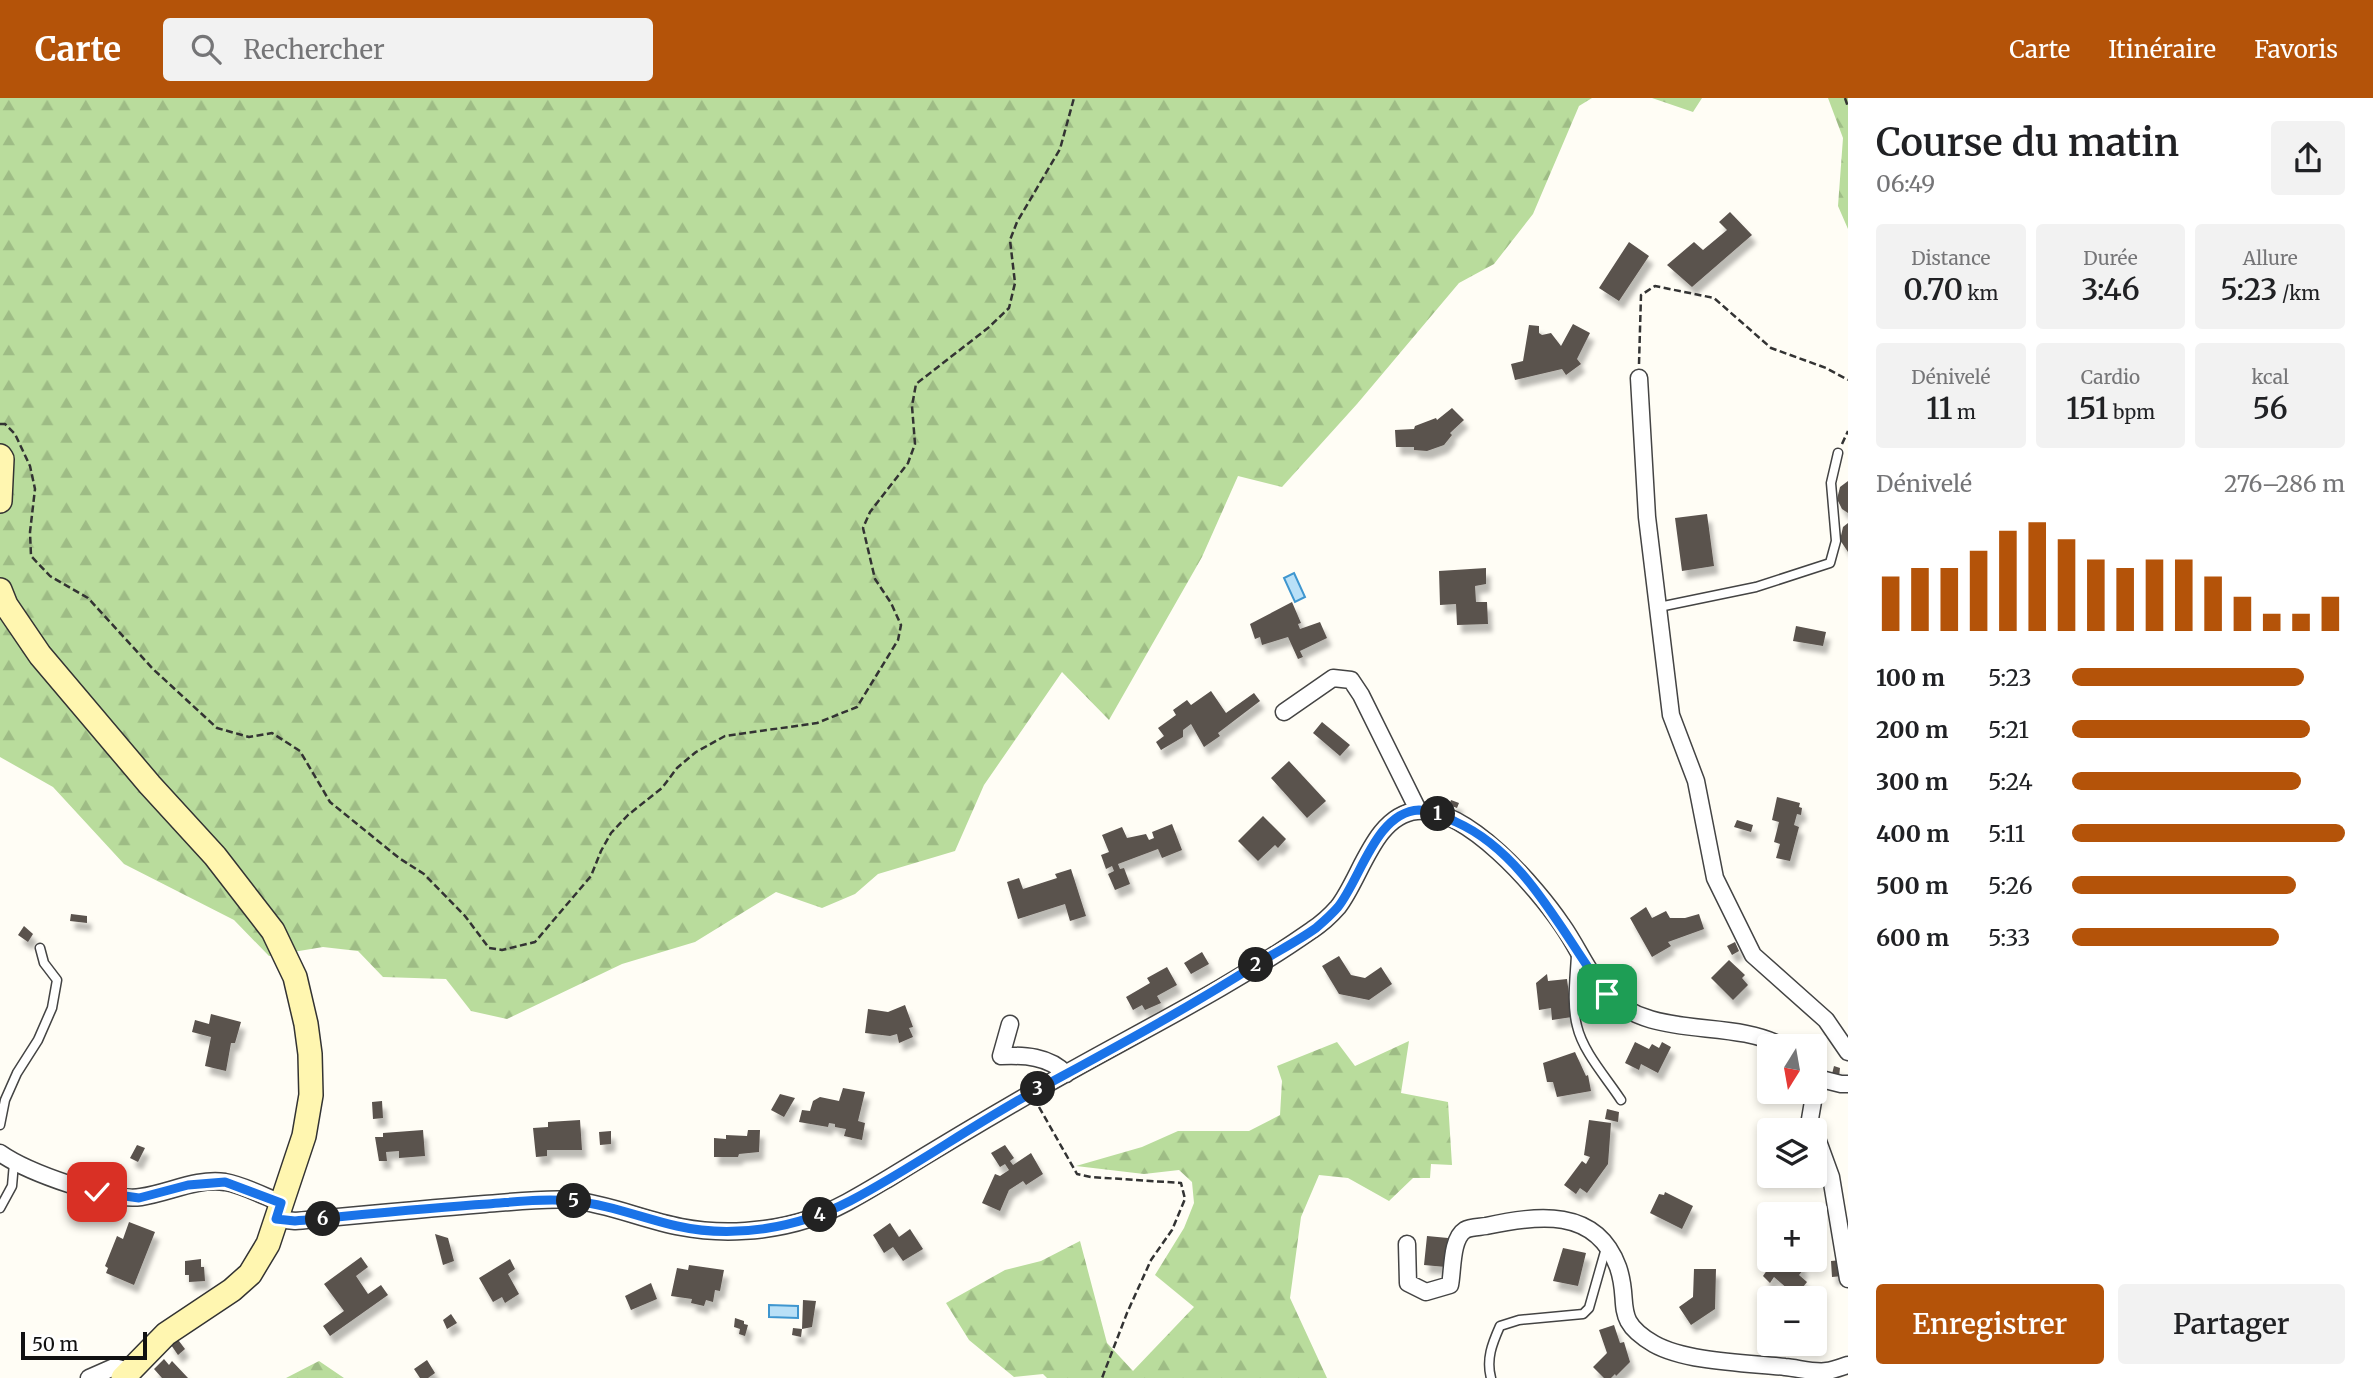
<!DOCTYPE html>
<html lang="fr">
<meta charset="utf-8">
<style>
body{margin:0;font-family:Merriweather,serif;background:#f2f2f2;color:#202124;height:100vh;display:flex;flex-direction:column;font-size:26px;white-space:nowrap}
*{box-sizing:border-box;margin:0}
p{font-size:23px;color:#757577}
.icon{flex:none;width:38px;height:38px;fill:none;stroke:currentColor;stroke-width:2;stroke-linecap:round;stroke-linejoin:round}
.map{position:relative;flex:1;overflow:hidden}
.side{display:flex;flex-direction:column;background:#fff;width:525px}
.side>*{flex:none}
.needle{width:46px;rotate:191deg}
.fabs{position:absolute;left:1757px;top:936px;display:grid;gap:14px}
.fabs a{display:grid;place-items:center;width:70px;height:70px;border-radius:7px;background:#fff;box-shadow:0 4px 10px #0003;font-size:35px}
.scale{position:absolute;left:21px;bottom:18px;width:126px;box-sizing:border-box;padding-left:7px;border:4px solid #111;border-top:0;font-size:19px;line-height:24px;white-space:nowrap;color:#111;-webkit-text-stroke:5px #fff;paint-order:stroke}
.pin{position:absolute;display:grid;place-items:center;width:60px;height:60px;color:#fff;margin:-30px;border-radius:14px;box-shadow:0 4px 10px #0006}
.km{position:absolute;width:35px;height:35px;margin:-18px;border-radius:50%;background:#222;color:#fff;font-size:19px;line-height:35px;text-align:center}
.round{display:grid;place-items:center;flex:none;width:74px;height:74px;border-radius:7px;background:#f2f2f2}
.head{display:flex;align-items:center;justify-content:space-between;height:119px;padding:0 28px}
h1{font-size:38px;font-weight:600;line-height:52px}
.stats{display:grid;grid-template-columns:repeat(3,1fr);gap:10px;height:119px;padding:7px 28px}
.stats div{display:grid;align-content:center;border-radius:7px;background:#f2f2f2;text-align:center}
.stats b{font-size:30px;font-weight:600}
.stats small{font-size:19px;font-weight:400}
.stats p{font-size:19px}
.chart{height:196px;padding:14px 28px}
.chart p{display:flex;justify-content:space-between}
.chart svg{width:100%;height:126px;margin-top:7px;stroke:#b45309;stroke-width:6}
.primary-button{display:flex;gap:14px;margin-top:auto;padding:14px 28px}
.primary-button a{flex:1;height:80px;border-radius:7px;background:#b45309;color:#fff;font-size:28px;font-weight:600;line-height:80px;text-align:center}
.primary-button a+a{background:#f2f2f2;color:#202124}
ul{padding:0 28px;list-style:none;font-size:23px}
li{display:grid;grid-template-columns:112px 84px 1fr;align-items:center;height:52px}
li i{height:18px;border-radius:9px;background:#b45309}
header{display:flex;align-items:center;gap:42px;box-sizing:border-box;height:98px;padding:0 35px;background:#b45309;color:#fff}
header strong{font-size:33px}
nav{display:flex;gap:38px;margin-inline-start:auto;font-size:24px}
.search{width:490px;height:63px;background:#f2f2f2;display:flex;align-items:center;gap:18px;box-sizing:border-box;padding:0 24px;border-radius:7px;color:#757577;font-size:26px}
main{display:flex;flex:1;min-height:0}
.map>svg:first-child{display:block}
.forest{fill:url(#forest-firs)}
.water{fill:#b9e0f7;stroke:#3f96cf;stroke-width:2}
.building{fill:#5a524d;filter:url(#shadow)}
.lines{fill:none;stroke-linecap:round;stroke-linejoin:round}
.lane-casing{stroke:#444;stroke-width:11}
.street-casing{stroke:#444;stroke-width:19}
.secondary-casing{stroke:#333;stroke-width:26}
.path{stroke:#333;stroke-width:2.5;stroke-dasharray:7 3.5;stroke-linecap:butt}
.lane{stroke:#fff;stroke-width:8}
.street{stroke:#fff;stroke-width:16}
.secondary{stroke:#fff6b0;stroke-width:23}
.route-casing{stroke:#fff;stroke-width:14}
.route{stroke:#1a73e8;stroke-width:9}
</style>
<header>
<strong>Carte</strong>
<div class="search"><svg class="icon" aria-label="search" viewBox="0 0 24 24"><circle cx="10" cy="10" r="6"/><path d="M15 15l6 6"/></svg>Rechercher</div>
<nav><a>Carte</a><a>Itinéraire</a><a>Favoris</a></nav>
</header>
<main>
<div class="map">
<svg width="1848" height="1280" viewBox="0 0 1848 1280">
<defs>
<pattern id="forest-firs" width="22" height="20" patternUnits="userSpaceOnUse" patternTransform="scale(1.75)"><rect width="22" height="20" fill="#b9dc9c"/><path d="M5 1l3.5 6h-7zM16 11l3.5 6h-7z" fill="#9ebc85"/></pattern>
<filter id="shadow"><feDropShadow dx="4.5" dy="8" stdDeviation="2" flood-color="#0004"/></filter>
</defs>
<rect width="100%" height="100%" fill="#fffdf5"/>
<path class="forest" d="M0,0H1592L1579,8L1533,116L1494,166L1459,185L1357,306L1282,389L1238,378L1202,459L1109,622L1062,574L984,687L955,753L878,776L855,796L822,810L776,794L695,844L622,866L507,921L471,913L446,881L383,879L358,853L323,849L269,858L234,822L124,766L53,689L0,659Z
M1652,0H1702L1693,14Z
M1828,0H1848V131L1838,108L1843,40Z
M1409,943L1401,995L1448,1004L1452,1067L1431,1066L1430,1080H1413L1389,1103L1348,1080L1319,1077L1301,1119L1290,1200L1327,1280H1047L1043,1276L1014,1279L969,1242L946,1205L1005,1172L1041,1163L1080,1143L1107,1245L1133,1273L1194,1209L1155,1177L1184,1130L1194,1105L1192,1084L1179,1072L1144,1076L1076,1068L1142,1049L1178,1033H1249L1280,1017L1282,983L1277,968L1337,944L1355,968Z
M319,1263L344,1280H286Z"/>
<path class="water" d="M1294,475L1305,499L1295,504L1284,480Z
M769,1207L798,1208V1220L769,1219Z"/>
<path class="building" d="M1730,114L1752,137L1692,189L1667,167L1694,144L1703,152L1727,132L1719,124Z
M1629,144L1649,158L1619,203L1599,190Z
M1573,226L1590,235L1577,261L1581,266L1566,277L1562,271L1515,282L1511,266L1523,263L1529,227L1539,228V235L1542,237L1551,235L1561,248Z
M1452,310L1464,322L1450,335L1452,337L1444,347L1427,353L1414,352V349H1396L1395,332L1414,331L1415,328L1436,320L1437,322Z
M1848,383V415L1842,411L1837,401L1840,389Z
M1707,416L1714,468L1682,473L1675,420Z
M1848,425V454L1840,442L1843,429Z
M1486,470V486L1475,488L1476,504H1487L1488,526L1457,527L1456,506L1440,507L1439,473Z
M1292,504L1301,525L1298,526L1300,531L1320,524L1327,540L1300,553L1303,559L1298,561L1288,539L1262,547L1260,539L1255,541L1250,526Z
M1796,528L1826,534L1823,548L1793,543Z
M1211,593L1226,615L1254,595L1260,603L1218,635L1220,638L1204,649L1191,626L1183,632V639L1161,652L1156,644L1164,638L1158,630L1176,617L1173,612L1187,602L1191,607Z
M1322,624L1350,647L1340,658L1313,635Z
M1289,663L1326,703L1307,720L1271,680Z
M1777,699L1800,705L1799,709L1802,710L1801,717L1797,716L1794,727L1799,729L1790,763L1776,760L1780,746L1774,744L1779,724L1772,722Z
M1451,702L1459,705L1457,710L1449,707Z
M1263,718L1286,741L1278,750L1275,747L1258,763L1238,743Z
M1737,722L1753,727L1751,734L1734,729Z
M1172,726L1182,752L1162,760L1158,751L1118,766L1120,771L1124,770L1130,786L1115,792L1108,776L1114,773L1112,768L1106,771L1101,757L1109,754L1102,737L1122,729L1127,740L1146,736L1149,742L1154,740L1152,734Z
M1071,771L1086,818L1070,823L1065,806L1018,821L1007,784L1019,780L1023,791L1057,780L1055,776Z
M1646,809L1652,820L1666,813L1670,820H1685L1699,816L1704,831L1668,844L1671,848L1652,859L1630,820Z
M71,816L87,818V825L70,823Z
M24,828L33,836L28,844L18,837Z
M1735,844L1739,853L1732,857L1727,848Z
M1202,854L1209,866L1191,876L1184,865Z
M1339,858L1351,877L1365,880L1381,869L1392,886L1369,902L1339,896L1322,868Z
M1729,862L1745,877L1742,880L1748,887L1733,902L1711,880Z
M1167,869L1177,887L1157,898L1161,905L1145,912L1142,907L1133,912L1126,899L1150,885L1147,880Z
M1547,876L1548,883L1567,881L1572,919L1552,922L1551,910L1539,912L1536,885Z
M905,907L913,929L909,930L913,939L899,945L897,936L890,938L865,935L868,911L888,914Z
M211,916L241,924L235,945H231L226,973L205,968L211,939L192,934L195,922L209,926Z
M1635,944L1649,951L1652,946L1659,950L1662,944L1671,949L1658,975L1641,966L1639,972L1625,965Z
M1575,954L1586,978L1588,977L1591,993L1557,999L1553,984H1547L1543,965Z
M1834,968L1840,970L1839,979L1832,976Z
M843,990L865,994L858,1023L865,1025L862,1042L844,1038L846,1031L835,1029V1026L829,1025L828,1029L799,1024L802,1012L810,1013L813,1003L820,999L839,1003Z
M780,996L795,1000L784,1019L771,1012Z
M382,1003L383,1020L373,1021L372,1004Z
M1607,1011L1619,1014L1618,1024L1605,1021Z
M580,1022L582,1052H547V1058L536,1059L533,1030L548,1029V1024Z
M1589,1022L1611,1025L1608,1066L1587,1095L1580,1090L1576,1096L1564,1087L1582,1063L1586,1066L1590,1059L1584,1057Z
M423,1032L425,1058L399,1060V1053L386,1054L387,1063H379L375,1039H383V1035Z
M748,1032H760L759,1054L739,1056L738,1059H714V1040L726,1041V1037L747,1038Z
M611,1033V1046L600,1047L599,1034Z
M137,1047L145,1050L138,1064L130,1060Z
M1005,1047L1014,1060L1010,1063L1013,1067L1031,1055L1043,1076L1026,1087L1023,1083L1009,1092L1000,1113L982,1105L995,1076L1000,1078L1009,1072L1005,1066L1000,1069L991,1055Z
M1665,1094L1693,1108L1682,1131L1650,1115L1659,1096L1664,1097Z
M129,1124L155,1134L134,1187L106,1175L108,1170L105,1168L117,1138L123,1141Z
M890,1125L899,1139L910,1131L923,1151L903,1163L893,1149L884,1155L873,1137Z
M435,1136L448,1140L454,1163L443,1167Z
M1427,1138L1448,1140L1446,1169L1424,1167Z
M1563,1150L1586,1155L1578,1188L1553,1183Z
M361,1159L368,1169L356,1178L368,1196L381,1187L388,1197L330,1238L323,1228L344,1213L324,1186Z
M201,1161V1169H204L205,1183L189,1184V1177H185V1163Z
M510,1161L515,1171L508,1176L519,1196L505,1205L502,1199L493,1204L479,1180Z
M1774,1162H1804L1800,1168L1804,1171L1799,1177L1807,1184L1796,1198L1774,1179L1770,1185L1763,1178Z
M1842,1162L1843,1178L1832,1179L1831,1163Z
M689,1167L724,1172L720,1193L715,1192L713,1204L706,1202L704,1208L691,1205L692,1201L671,1198L677,1170L688,1172Z
M1694,1171H1716L1715,1211L1691,1227L1679,1209L1693,1199Z
M651,1185L657,1201L631,1212L625,1198Z
M803,1202L816,1203L812,1229L802,1231Z
M451,1216L457,1225L447,1231L443,1222Z
M735,1220L744,1223V1226L748,1227L745,1238L739,1236L740,1231L734,1229Z
M1614,1227L1620,1245L1624,1244L1630,1264L1616,1278L1615,1276L1611,1280H1604L1593,1269L1607,1255L1599,1232Z
M793,1230L802,1231L801,1239L792,1237Z
M176,1239L185,1251L178,1257L169,1244Z
M164,1261L169,1267L172,1263L188,1280H162L154,1271Z
M427,1262L435,1275L428,1280H420L414,1271Z"/>
<g class="lines">
<defs>
<path id="lane" d="M1659,509L1756,489L1830,465L1836,443L1831,385L1838,355
M1576,857C1575,879 1571,905 1577,928C1583,954 1606,979 1621,1002
M0,1027L5,1002L17,975L38,942L52,910L57,882L44,865L40,850
M0,1110L12,1088L14,1065
M1491,1280C1486,1261 1492,1246 1500,1228L1519,1222L1583,1216L1589,1210L1606,1150"/>
<path id="street" d="M1639,280L1647,419L1671,617L1696,683L1715,780L1753,857L1826,922L1848,954
M1284,614L1333,580L1351,582L1361,597L1418,712
M1010,926L1001,958C1024,957 1049,958 1066,976
M1817,980L1841,986H1848
M1814,1032L1810,1021L1817,980
M1815,1035L1831,1079L1848,1181
M0,1055C27,1074 109,1104 141,1099C169,1095 196,1080 225,1084C243,1087 264,1098 281,1105
M276,1121L295,1123C359,1117 422,1111 485,1106C513,1104 543,1100 572,1102C609,1106 644,1122 681,1129C722,1137 769,1134 809,1121C839,1111 867,1093 894,1077C938,1050 983,1023 1028,997C1122,942 1222,895 1312,832C1321,826 1331,817 1338,809C1361,780 1374,717 1417,713C1467,708 1537,790 1562,827C1577,848 1587,873 1604,893C1650,944 1728,919 1782,948
M1407,1146L1408,1185L1426,1194L1450,1187C1453,1172 1451,1141 1465,1132C1470,1129 1480,1129 1486,1128C1537,1117 1596,1109 1618,1169C1631,1206 1611,1221 1654,1246C1686,1264 1748,1265 1785,1269C1798,1270 1814,1275 1827,1273C1834,1272 1841,1269 1848,1267
M89,1280L114,1269L129,1273"/>
<path id="secondary" d="M0,358L2,361L0,403
M0,492L6,507L40,557L150,687L215,758L273,833L295,879L306,926L310,956L311,997L304,1038L268,1146L250,1176L232,1192L166,1236L123,1280"/>
</defs>
<use href="#lane" class="lane-casing"/>
<use href="#street" class="street-casing"/>
<use href="#secondary" class="secondary-casing"/>
<path class="path" d="M1845,0L1848,9
M1639,266L1641,197L1655,188L1714,200L1771,250L1826,270L1848,282
M0,326H5L15,336L30,368L35,391L30,434L31,458L50,478L88,500L153,571L217,630L249,639L272,635L300,653L330,704L399,760L424,776L465,818L489,850L502,852L535,844L591,778L601,753L611,735L628,717L662,690L677,670L696,654L725,638L817,625L857,609L898,542L901,527L891,505L875,481L863,430L870,414L908,365L915,346L912,308L916,286L988,230L1009,210L1015,185L1010,142L1017,124L1060,51L1074,0
M1842,346L1848,333
M1039,1009L1077,1076L1091,1079L1181,1085L1185,1101L1172,1132L1151,1162L1127,1215L1102,1280"/>
<use href="#lane" class="lane"/>
<use href="#street" class="street"/>
<use href="#secondary" class="secondary"/>
</g>
<g class="lines">
<defs>
<path id="route" d="M97,1094L139,1100L188,1087L225,1084L281,1105L276,1121L295,1123C359,1117 423,1110 488,1106C515,1104 545,1100 572,1103C608,1106 642,1120 677,1128C734,1141 798,1130 850,1103C913,1070 972,1027 1035,993C1110,952 1185,912 1257,866C1276,854 1298,843 1316,830C1323,824 1332,816 1338,809C1361,780 1376,714 1419,712C1432,712 1445,719 1456,724C1526,755 1563,838 1607,896"/>
</defs>
<use href="#route" class="route-casing"/>
<use href="#route" class="route"/>
</g>
</svg>
<div class="fabs">
<a><svg class="needle" viewBox="-14 -14 28 28"><path d="M0-13l5 13h-10z" fill="#e53935"/><path d="M0 13l5-13h-10z" fill="#757577"/></svg></a>
<a><svg class="icon" aria-label="layers" viewBox="0 0 24 24"><path d="M12 4l9 5-9 5-9-5zM3 14l9 5 9-5"/></svg></a>
<a>+</a>
<a>−</a>
</div>
<div class="scale">50 m</div>
<div class="pin" style="left:1607px;top:896px;background:#1e9e55"><svg class="icon" aria-label="arrive" viewBox="0 0 24 24"><path d="M6 21V4h12l-3 4 3 4H6"/></svg></div>
<div class="pin" style="left:97px;top:1094px;background:#d93025"><svg class="icon" aria-label="check" viewBox="0 0 24 24"><path d="M5 12l5 5 9-10"/></svg></div>
<b class="km" style="left:1438px;top:716px">1</b>
<b class="km" style="left:1256px;top:867px">2</b>
<b class="km" style="left:1038px;top:991px">3</b>
<b class="km" style="left:820px;top:1117px">4</b>
<b class="km" style="left:574px;top:1103px">5</b>
<b class="km" style="left:323px;top:1121px">6</b>
</div>
<section class="side">
<div class="head"><div><h1>Course du matin</h1><p>06:49</p></div><a class="round"><svg class="icon" aria-label="share" viewBox="0 0 24 24"><path d="M12 15V3M7 8l5-5 5 5M5 13v7h14v-7"/></svg></a></div>
<div class="stats">
<div><p>Distance</p><b>0.70<small> km</small></b></div>
<div><p>Durée</p><b>3:46</b></div>
<div><p>Allure</p><b>5:23<small> /km</small></b></div>
</div>
<div class="stats">
<div><p>Dénivelé</p><b>11<small> m</small></b></div>
<div><p>Cardio</p><b>151<small> bpm</small></b></div>
<div><p>kcal</p><b>56</b></div>
</div>
<div class="chart"><p><span>Dénivelé</span>276–286 m</p>
<svg viewBox="0 0 160 44" preserveAspectRatio="none"><path d="M5 44V25M15 44V22M25 44V22M35 44V16M45 44V9M55 44V6M65 44V12M75 44V19M85 44V22M95 44V19M105 44V19M115 44V25M125 44V32M135 44V38M145 44V38M155 44V32"/></svg>
</div>
<ul>
<li><b>100 m</b>5:23<i style="width:85%"></i></li>
<li><b>200 m</b>5:21<i style="width:87%"></i></li>
<li><b>300 m</b>5:24<i style="width:84%"></i></li>
<li><b>400 m</b>5:11<i style="width:100%"></i></li>
<li><b>500 m</b>5:26<i style="width:82%"></i></li>
<li><b>600 m</b>5:33<i style="width:76%"></i></li>
</ul>
<div class="primary-button"><a>Enregistrer</a><a>Partager</a></div>
</section>
</main>
